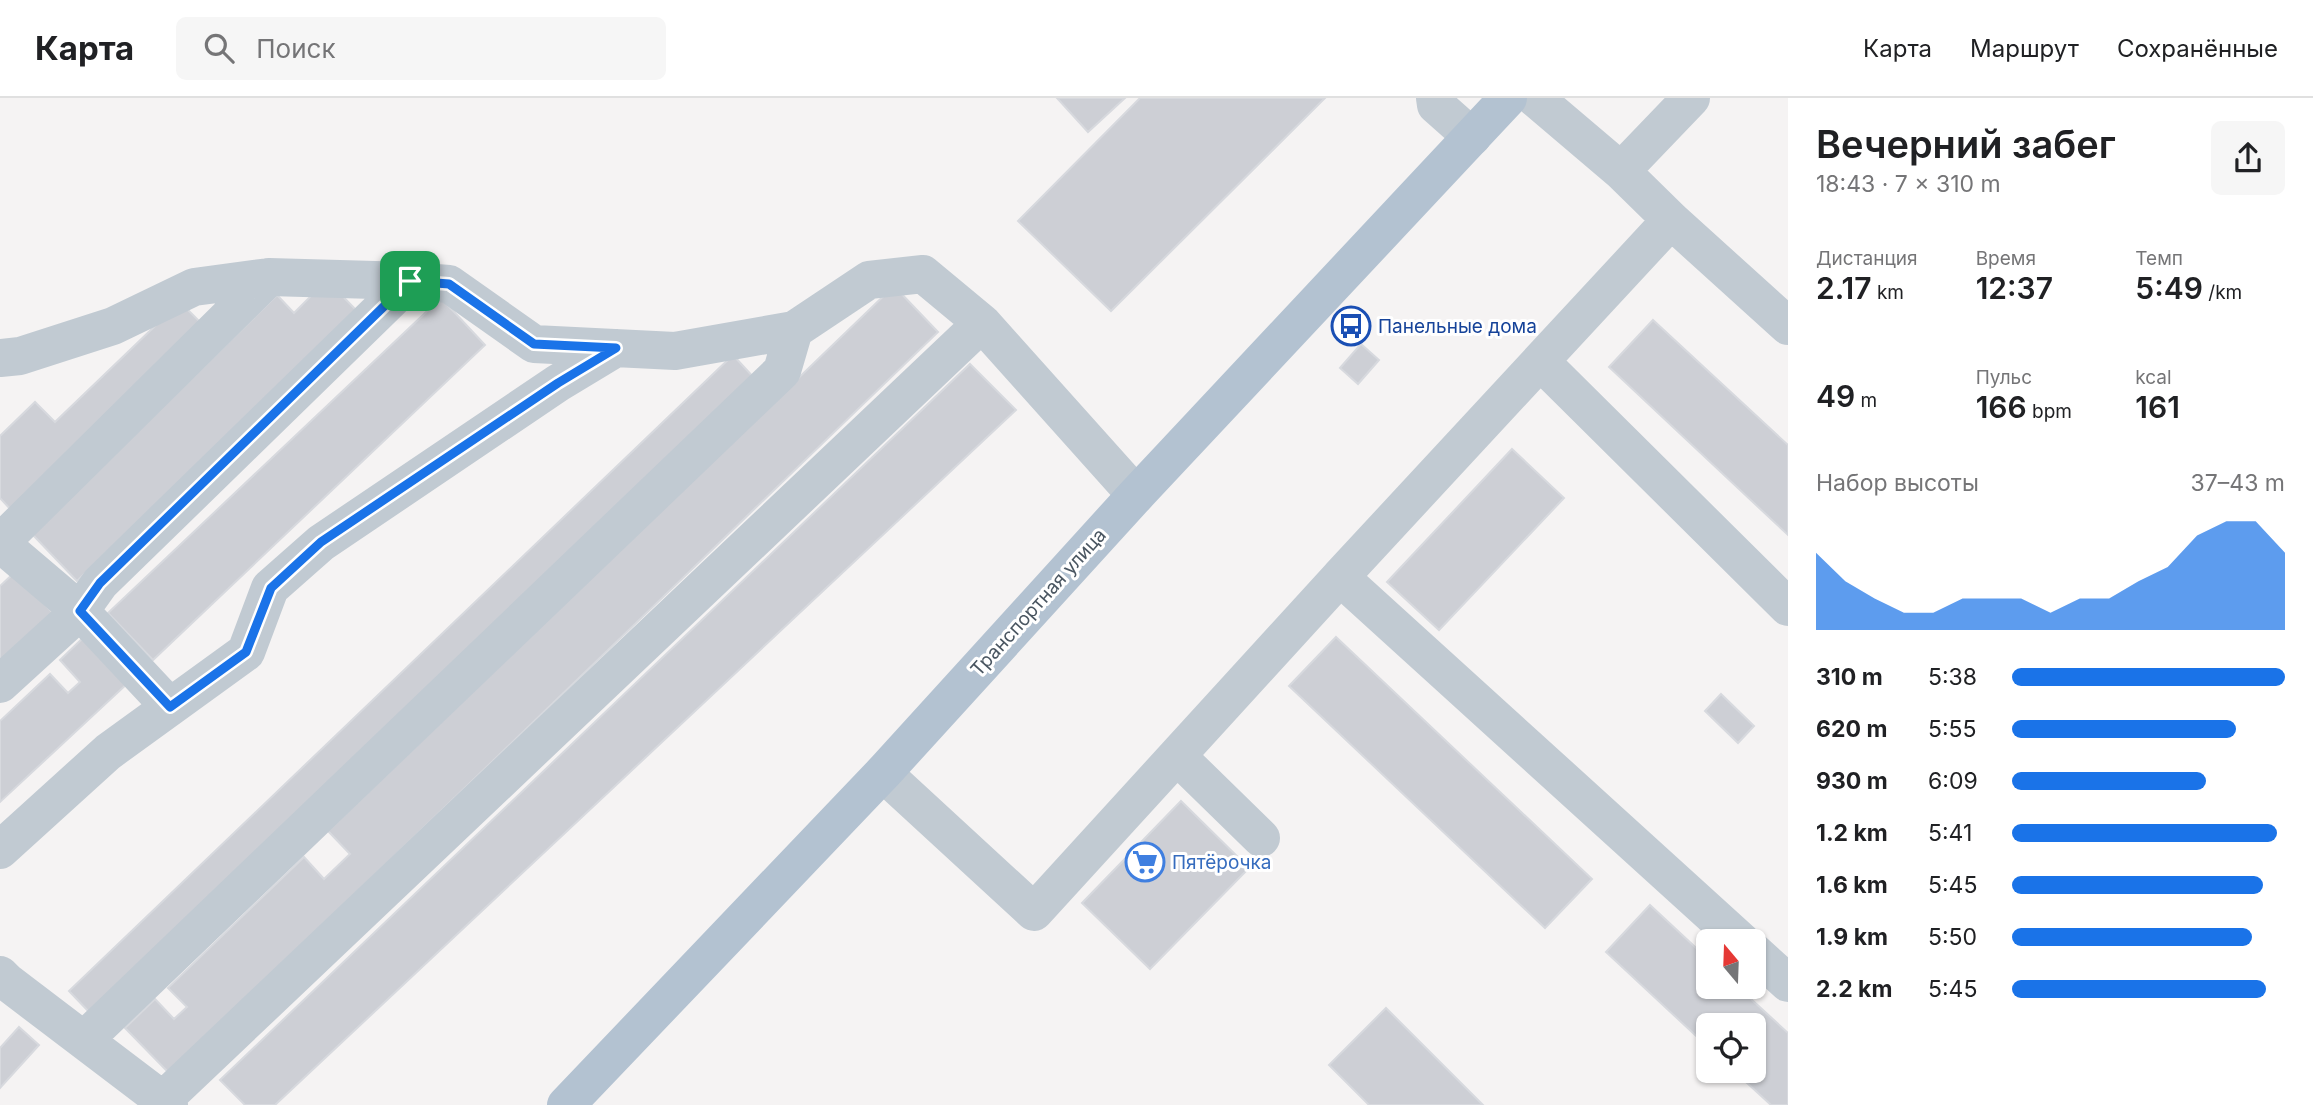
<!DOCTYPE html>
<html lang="ru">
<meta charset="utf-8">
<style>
body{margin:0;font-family:Inter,sans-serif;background:#f6f6f6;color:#202124;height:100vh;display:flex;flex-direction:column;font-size:26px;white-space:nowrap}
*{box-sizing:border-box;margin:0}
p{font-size:23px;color:#757577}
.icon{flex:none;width:38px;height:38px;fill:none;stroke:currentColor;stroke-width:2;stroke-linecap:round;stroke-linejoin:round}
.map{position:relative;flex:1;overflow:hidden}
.drawer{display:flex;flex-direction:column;background:#fff;width:525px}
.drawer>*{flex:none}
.needle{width:46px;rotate:341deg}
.fabs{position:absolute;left:1696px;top:831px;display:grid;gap:14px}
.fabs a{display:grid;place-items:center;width:70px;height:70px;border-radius:10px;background:#fff;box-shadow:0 2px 5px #0004;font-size:35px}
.pin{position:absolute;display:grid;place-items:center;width:60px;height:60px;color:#fff;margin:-30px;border-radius:14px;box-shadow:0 4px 10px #0006}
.round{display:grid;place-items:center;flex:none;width:74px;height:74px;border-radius:10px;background:#f6f6f6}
.overview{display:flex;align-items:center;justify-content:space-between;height:119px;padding:0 28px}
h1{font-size:38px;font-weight:600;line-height:52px}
.stats{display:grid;grid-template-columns:repeat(3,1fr);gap:10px;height:119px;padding:7px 28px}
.stats div{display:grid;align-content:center}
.stats b{font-size:30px;font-weight:600}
.stats small{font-size:19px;font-weight:400}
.stats p{font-size:19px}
.chart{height:196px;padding:14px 28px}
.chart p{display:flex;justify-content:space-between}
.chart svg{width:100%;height:126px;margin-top:7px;fill:#1a73e8;opacity:.7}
ul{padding:0 28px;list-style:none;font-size:23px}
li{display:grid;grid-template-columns:112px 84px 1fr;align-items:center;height:52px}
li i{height:18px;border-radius:9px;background:#1a73e8}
header{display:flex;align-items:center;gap:42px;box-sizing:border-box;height:98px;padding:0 35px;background:#fff;border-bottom:2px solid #e0e0e0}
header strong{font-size:33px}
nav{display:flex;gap:38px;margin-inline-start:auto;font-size:24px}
.search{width:490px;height:63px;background:#f6f6f6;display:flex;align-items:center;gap:18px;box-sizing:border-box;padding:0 24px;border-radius:10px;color:#757577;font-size:26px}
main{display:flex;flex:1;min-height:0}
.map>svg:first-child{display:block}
.building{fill:#cdcfd5;stroke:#d7d9de;stroke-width:2}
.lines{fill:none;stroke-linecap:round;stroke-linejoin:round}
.minor{stroke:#c1cad2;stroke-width:38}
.major{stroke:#b3c2d1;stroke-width:38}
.route-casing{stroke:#fff;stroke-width:14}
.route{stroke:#1a73e8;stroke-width:9}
.labels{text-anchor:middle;stroke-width:6;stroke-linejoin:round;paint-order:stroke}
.transit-label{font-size:19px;fill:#164399;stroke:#fff;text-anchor:start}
.street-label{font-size:19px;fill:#4a5661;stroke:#fff}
.shop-label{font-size:19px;fill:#366cbe;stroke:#fff;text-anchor:start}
</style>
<header>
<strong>Карта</strong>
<div class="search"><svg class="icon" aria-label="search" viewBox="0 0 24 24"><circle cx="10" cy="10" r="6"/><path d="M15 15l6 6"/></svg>Поиск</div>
<nav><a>Карта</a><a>Маршрут</a><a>Сохранённые</a></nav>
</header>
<main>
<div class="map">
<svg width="1788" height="1007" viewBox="0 0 1788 1007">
<rect width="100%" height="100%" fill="#f5f3f3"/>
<path class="building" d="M1057,0H1125L1088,34Z
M1140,0H1325L1111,213L1018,123Z
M327,182L356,212L77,483L32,436L277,197L294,215Z
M894,188L938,234L169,975L125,930L155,901L174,921L187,909L168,890L304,759L324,781L350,756L328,733Z
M441,200L485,247L153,562L108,515Z
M180,204L204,228L12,413L0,400V338L35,304L55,324Z
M1653,222L1788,347V437L1609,269Z
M1361,246L1379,262L1358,286L1340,270Z
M733,257L756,282L92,917L69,893Z
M970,266L1016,312L275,1007H245L220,982Z
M1512,351L1564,400L1439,532L1387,484Z
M15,474L53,515L0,565V488Z
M85,538L129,584L0,704V623L50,576L68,595L80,584L60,562Z
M1336,539L1592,781L1545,830L1289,588Z
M1721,596L1754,628L1738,645L1705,613Z
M1181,703L1249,770L1150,871L1082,805Z
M1650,807L1708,861V889H1738L1788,935V1007H1771L1734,973H1754V928H1708V949L1606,854Z
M1386,910L1483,1007H1369L1329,967Z
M19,929L39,947L0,990V950Z"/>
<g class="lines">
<path class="minor" d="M1435,0L1436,7L1472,39
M1535,0L1621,73L1671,122L1788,228
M1621,73L1691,0
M1671,122L1340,479L1742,844
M0,260L20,258L113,228L194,189L269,179
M1541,264L1788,509
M0,445L269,179L410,183L449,186L534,246L675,253L794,232L869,182L923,176L982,225L1136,397
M0,445L80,513L170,609
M0,586L80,513L100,485L410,183
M1177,658L1261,740
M883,675L1034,814L1340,479
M0,752L108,654L246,554L270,490L321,445L558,285L616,250
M1754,854L1788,885
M0,877L7,884L169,1007
M84,942L782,273L794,232
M163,1002L982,225"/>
<path class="major" d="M566,1007L883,675L1136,397L1508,0"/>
</g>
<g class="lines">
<defs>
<path id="route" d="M410,183L449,186L534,246L616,250L558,285L321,444L271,490L246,554L170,609L80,513L100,485Z"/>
</defs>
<use href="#route" class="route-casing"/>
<use href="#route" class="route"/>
</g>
<defs>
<symbol id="bus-ring" viewBox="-11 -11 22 22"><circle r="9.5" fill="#fff" stroke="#1a4fb4" stroke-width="1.5"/><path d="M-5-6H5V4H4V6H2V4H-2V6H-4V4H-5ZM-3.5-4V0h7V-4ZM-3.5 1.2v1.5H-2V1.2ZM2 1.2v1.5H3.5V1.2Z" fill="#1a4fb4"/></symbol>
<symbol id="supermarket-ring" viewBox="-11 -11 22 22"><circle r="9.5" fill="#fff" stroke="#3f7fe0" stroke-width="1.5"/><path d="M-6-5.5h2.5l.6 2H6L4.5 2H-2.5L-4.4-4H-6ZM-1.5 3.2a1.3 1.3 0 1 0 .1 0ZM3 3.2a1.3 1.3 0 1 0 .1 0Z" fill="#3f7fe0"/></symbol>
</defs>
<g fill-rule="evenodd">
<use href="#bus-ring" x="1329" y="206" width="44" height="44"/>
<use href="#supermarket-ring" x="1123" y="742" width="44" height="44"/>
</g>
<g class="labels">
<g class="transit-label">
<text x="1378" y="235">Панельные дома</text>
</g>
<g class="street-label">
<text transform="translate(1038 504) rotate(-48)" y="7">Транспортная улица</text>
</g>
<g class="shop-label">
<text x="1172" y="771">Пятёрочка</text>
</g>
</g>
</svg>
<div class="fabs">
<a><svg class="needle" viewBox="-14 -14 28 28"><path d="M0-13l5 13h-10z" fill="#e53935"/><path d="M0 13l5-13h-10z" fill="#757577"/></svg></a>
<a><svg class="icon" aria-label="locate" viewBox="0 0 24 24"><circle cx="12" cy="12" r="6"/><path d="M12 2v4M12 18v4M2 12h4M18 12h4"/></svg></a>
</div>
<div class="pin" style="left:410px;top:183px;background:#1e9e55"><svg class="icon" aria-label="arrive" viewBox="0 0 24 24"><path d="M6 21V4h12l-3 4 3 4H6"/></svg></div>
</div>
<section class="drawer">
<div class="overview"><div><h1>Вечерний забег</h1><p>18:43 · 7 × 310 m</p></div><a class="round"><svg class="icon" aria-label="share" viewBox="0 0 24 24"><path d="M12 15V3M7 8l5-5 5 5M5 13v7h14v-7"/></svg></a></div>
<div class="stats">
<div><p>Дистанция</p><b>2.17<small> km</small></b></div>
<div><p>Время</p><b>12:37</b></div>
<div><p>Темп</p><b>5:49<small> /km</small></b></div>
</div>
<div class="stats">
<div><b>49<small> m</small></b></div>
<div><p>Пульс</p><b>166<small> bpm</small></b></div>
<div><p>kcal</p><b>161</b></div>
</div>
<div class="chart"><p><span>Набор высоты</span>37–43 m</p>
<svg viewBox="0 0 160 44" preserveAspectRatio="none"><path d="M0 44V17L10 27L20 33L30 38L40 38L50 33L60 33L70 33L80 38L90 33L100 33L110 27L120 22L130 11L140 6L150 6L160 17V44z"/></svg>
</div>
<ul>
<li><b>310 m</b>5:38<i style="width:100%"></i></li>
<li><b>620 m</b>5:55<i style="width:82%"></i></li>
<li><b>930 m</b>6:09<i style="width:71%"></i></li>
<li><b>1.2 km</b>5:41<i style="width:97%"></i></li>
<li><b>1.6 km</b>5:45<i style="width:92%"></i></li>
<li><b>1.9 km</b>5:50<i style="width:88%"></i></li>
<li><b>2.2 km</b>5:45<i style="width:93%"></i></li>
</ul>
</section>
</main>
